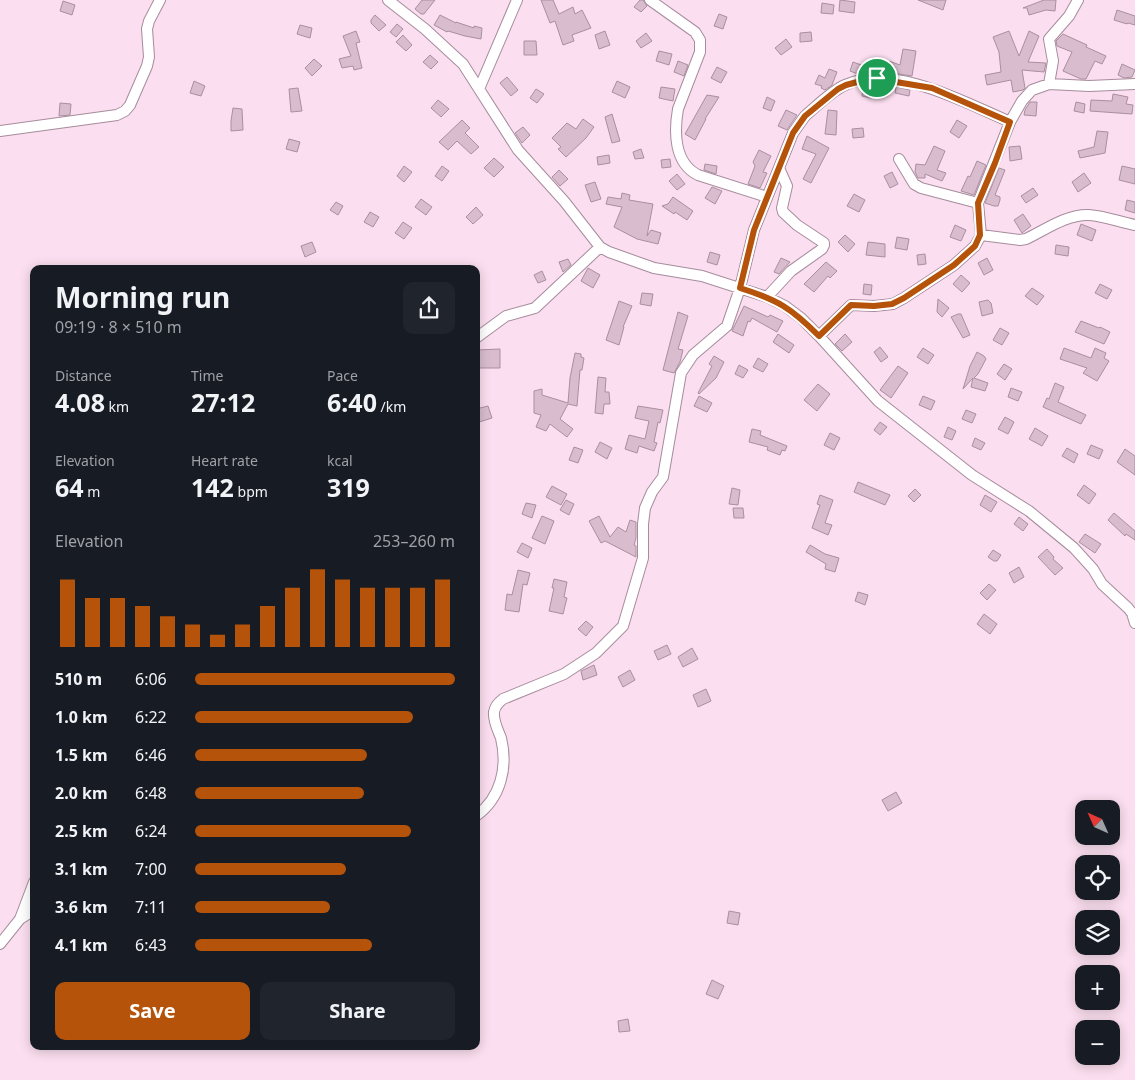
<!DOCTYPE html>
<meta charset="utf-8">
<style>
body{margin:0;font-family:"Noto Sans",sans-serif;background:#20242c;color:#f1f3f6;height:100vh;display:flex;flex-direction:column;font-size:19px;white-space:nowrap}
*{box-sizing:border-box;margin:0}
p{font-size:16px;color:#9ea1a6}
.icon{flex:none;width:28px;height:28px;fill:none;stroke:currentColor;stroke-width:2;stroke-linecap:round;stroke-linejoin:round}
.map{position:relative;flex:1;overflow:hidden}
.side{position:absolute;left:30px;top:265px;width:450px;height:785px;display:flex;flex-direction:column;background:#171b24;border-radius:10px;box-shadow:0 2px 12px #0003}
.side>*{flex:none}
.needle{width:32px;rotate:315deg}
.tools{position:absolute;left:1075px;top:800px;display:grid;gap:10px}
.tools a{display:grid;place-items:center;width:45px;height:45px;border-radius:10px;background:#171b24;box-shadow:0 2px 12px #0003;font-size:25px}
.pin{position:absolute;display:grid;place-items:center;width:42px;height:42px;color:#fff;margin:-21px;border:2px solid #fff;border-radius:50%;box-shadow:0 1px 5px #0007}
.round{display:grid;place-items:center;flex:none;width:52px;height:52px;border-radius:10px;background:#20242c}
.head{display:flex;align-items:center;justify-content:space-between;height:85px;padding:0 25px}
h1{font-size:28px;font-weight:700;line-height:38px}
.metrics{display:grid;grid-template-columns:repeat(3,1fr);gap:8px;height:85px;padding:5px 25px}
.metrics div{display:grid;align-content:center}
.metrics b{font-size:25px;font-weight:700}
.metrics small{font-size:14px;font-weight:400}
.metrics p{font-size:14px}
.chart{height:140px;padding:10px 25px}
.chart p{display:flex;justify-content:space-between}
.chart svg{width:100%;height:90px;margin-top:5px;stroke:#b45309;stroke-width:6}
.cta{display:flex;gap:10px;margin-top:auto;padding:10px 25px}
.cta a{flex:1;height:58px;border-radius:10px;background:#b45309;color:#fff;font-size:20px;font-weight:700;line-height:58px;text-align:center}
.cta a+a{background:#20242c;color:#f1f3f6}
ul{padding:0 25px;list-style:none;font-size:16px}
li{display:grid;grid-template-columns:80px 60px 1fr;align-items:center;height:38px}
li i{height:12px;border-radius:6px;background:#b45309}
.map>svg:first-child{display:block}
.building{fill:#d9bdce;stroke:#aa8fa0}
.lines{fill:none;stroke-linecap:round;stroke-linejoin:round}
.minor-casing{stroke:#a68c9c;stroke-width:12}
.minor{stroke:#fff;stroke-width:10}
.route-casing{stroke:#fff;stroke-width:10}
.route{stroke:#b45309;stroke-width:6}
</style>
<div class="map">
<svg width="1135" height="1080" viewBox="0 0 1135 1080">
<rect width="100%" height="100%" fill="#fbdeef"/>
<path class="building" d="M422,0H435L424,14H421L415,9Z
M541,0H553L559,14L573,7L575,14L582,10L591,28L572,35L574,41L563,45L555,21L550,23Z
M640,0H643L647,6L641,12L634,7Z
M840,0L855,2L854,13L839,11Z
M918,0H946L943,10Z
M1044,0H1056L1055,11L1046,10L1029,15L1027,8H1023Z
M63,1L75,5L72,15L60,11Z
M822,3L834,5L833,14L821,13Z
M1117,10L1135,16V25L1128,23L1127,24L1114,20Z
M719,14L727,17L723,29L714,26Z
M375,15L386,25L379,31L371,23V20Z
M440,15L456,23V22L474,28V26L482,28L481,39L465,36L448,31L447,32L434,25Z
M397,24L403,29L396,37L390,32Z
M300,25L312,28L310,38L297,34Z
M356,31L360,42L356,43L362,68L354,70L353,66L342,68L339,59L351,56L343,36Z
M605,31L610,45L599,49L595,35Z
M1009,31L1019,56L1029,31L1039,36L1028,62L1046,63L1044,72L1022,70L1025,88L1023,90L1013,92L1011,80L987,85L985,75L1001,72L999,52L993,37Z
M811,32L812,41L800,42V33Z
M646,33L652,41L641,48L636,41Z
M1063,34L1087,45L1086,47L1106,56L1102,64L1095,61L1086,79H1081L1063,71L1072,52L1057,46L1056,41Z
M403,35L412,45L406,51L396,42Z
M786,39L792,47L781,55L775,48Z
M524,41H536L537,55H524Z
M903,49L916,51L912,76L886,72L889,61L900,65Z
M659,51L672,54L669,65L656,61Z
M430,55L438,62L431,69L423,62Z
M314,59L322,66L312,76L305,68Z
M678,61L688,65L684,76L674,72Z
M853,62L864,66L862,73L858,74L850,71Z
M1122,64L1135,70L1132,77L1124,78L1118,75Z
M717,67L727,72L721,83L711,78Z
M829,69L837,72L832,85L825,90L821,88L822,86L815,84L819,75L825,78Z
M507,77L518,90L511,96L500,83Z
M194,81L205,86L201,96L190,93Z
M617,81L630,87L625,98L612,92Z
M873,86L871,98L862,96L863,87Z
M661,87L675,89L673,101L659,98Z
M896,87L910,90L909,96L895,93Z
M298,88L302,111L291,112L289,89Z
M536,89L544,94L537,103L530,98Z
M1113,94L1128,97L1126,104L1133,105L1132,114L1090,111L1091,100L1112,101Z
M707,95L719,97L705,119H706L695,140L685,134Z
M767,97L775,101L771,111L763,108Z
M438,100L449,109L441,117L431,108Z
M1030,102H1037L1036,116L1024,115L1025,110Z
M1076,102L1085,104L1084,113L1074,111Z
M60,103L71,104L70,115L59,116Z
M233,108L242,109L243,130L231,131V121Z
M786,110L797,115L787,130L778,126Z
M828,110L837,111L836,135L825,134Z
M612,114L620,141L612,143L605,117Z
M583,119L594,127L586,138L566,157L558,149L561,147L552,138L567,123L576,129Z
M462,120L470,128L465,133L479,147L471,154L457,141L448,150L439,142Z
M957,120L967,126L959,138L950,132Z
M523,127L530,135L522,143L515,133Z
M863,128L864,137L853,138L852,129Z
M1097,131L1108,132L1105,153L1080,158L1078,151L1094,147Z
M807,136L829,148L811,183L803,179L816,154L802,149Z
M289,139L300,142L297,152L286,149Z
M934,146L945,151L937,170L946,173L942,181L925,174V178H918L915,172L916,164L925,165Z
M1020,146L1022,159L1010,161L1009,147Z
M641,149L644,158L635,159L633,152Z
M759,150L771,156L763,172L767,173L760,188L748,184L755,166L753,162Z
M609,155L610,163L598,165L597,157Z
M494,158L504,167L494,177L484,168Z
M670,159L671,167L662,168L661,160Z
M977,161L986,165L974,195L961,191L968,176L970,177Z
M705,164L717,166L716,174L704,170Z
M404,166L412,172L404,182L397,176Z
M442,166L449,171L442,181L435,176Z
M1122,166L1135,169V184L1119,180Z
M999,168L1005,170L995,195L1000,197V200L998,206H994L985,203Z
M559,170L568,179L560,186L552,177Z
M892,172L898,184L890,188L884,176Z
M1084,173L1091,183L1078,192L1072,182Z
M677,174L685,184L677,190L669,181Z
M595,182L601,199L591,202L585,185Z
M712,187L722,191L715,204L705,198Z
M1033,188L1038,195L1026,203L1021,196Z
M622,193L630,195L629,200L653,204L647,236L651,230L661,233L658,244L637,239L614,227L622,207L606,204L608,197L621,199Z
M854,194L865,200L859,212L847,206Z
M673,197L693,211L687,220L675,212L674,214L662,206L668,204Z
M421,199L432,207L426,215L415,207Z
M1127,200L1135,202V213L1125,210Z
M336,202L343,206L338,215L330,210Z
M476,207L483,215L473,224L466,217Z
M370,212L379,217L373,227L364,222Z
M1023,214L1031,226L1022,233L1014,220Z
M403,222L412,228L404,239L395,233Z
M1081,224L1096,230L1092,241L1077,235Z
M955,225L966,230L961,241L950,237Z
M845,235L855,244L848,252L838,242Z
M897,237L909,239L907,250L895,248Z
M312,242L316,252L305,257L301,246Z
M868,242L885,244V257L866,255Z
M1056,245L1069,247L1068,256L1055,254Z
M710,252L720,255L717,265L707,262Z
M925,254L926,264L918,265L917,255Z
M781,258L790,262L779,274L774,272Z
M987,258L993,270L984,275L978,263Z
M568,259L571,265L563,272L559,262Z
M826,262L837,271L830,278L828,276L814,292L804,284Z
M588,268L600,275L593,288L581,281Z
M542,271L546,280L538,283L534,275Z
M961,275L970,283L962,292L953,284Z
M864,284L872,285L871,295L863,294Z
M1100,284L1112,290L1107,299L1095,293Z
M1032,288L1044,296L1037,305L1025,296Z
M642,293L653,294L651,306L640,304Z
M938,299L949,308L942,317L937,312Z
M988,300L991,303L993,313L982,316L979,302Z
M619,301L632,306L623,327H624L619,345L606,340Z
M744,306L768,317L770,315L783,321L777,332L752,318L750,322L748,321L743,336L732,331Z
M678,312L688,316L678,349L683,350L680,362L674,373L663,370Z
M958,314H961L970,335L963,338L951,317Z
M1081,321L1099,328L1100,327L1110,332L1104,344L1075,332Z
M1000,328L1009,333L1002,345L993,340Z
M778,334L794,345L789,353L773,342Z
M845,334L852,342L842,351L835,344Z
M880,347L888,357L881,362L874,352Z
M923,348L934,355L928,364L917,357Z
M1064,348L1091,358L1095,348L1106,353L1104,358L1109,361L1097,381L1083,373L1087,368L1060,359Z
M500,349V368H476V350Z
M977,352L984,356L986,359L978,374L974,378L988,383L985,391L971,387L973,378L963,389L970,366Z
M575,353L581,354V357L584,358L582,370H580L577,406L568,404L560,419L573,429L567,437L550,424L546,431L536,427L541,415L534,413V391L542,389V395L568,403L570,378Z
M714,356L724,362L716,378L699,394L698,393L712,366L709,364Z
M758,358L768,364L763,372L753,367Z
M1004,364L1012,369L1005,380L997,374Z
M739,365L748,370L743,378L735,374Z
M898,366L908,373L891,398L880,390Z
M598,377L606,378L605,392H609L610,404H604L603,414L595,413Z
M1055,383L1064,387L1058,402L1086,415L1081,424L1043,407L1047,398L1049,399Z
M818,384L830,394L817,411L804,400Z
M1011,388L1022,392L1018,401L1008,397Z
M699,396L712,403L707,412L694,406Z
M923,396L935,401L931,410L919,405Z
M488,406L492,418L476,423V409Z
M638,406L663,410L660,423L658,422L654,442L657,443L654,451L639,446L637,453L625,449L629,435L645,439L649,421L635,418Z
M966,410L976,414L972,423L962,419Z
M1005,417L1014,422L1008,434L998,429Z
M880,422L887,427L880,435L874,430Z
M948,427L956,431L952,440L944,437Z
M1035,428L1048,436L1042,446L1029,439Z
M752,429L761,431L760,435L787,446L785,451L782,450L780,455L767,450L768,447L749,442Z
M830,433L840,438L834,450L824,445Z
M975,438L985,443L981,450L972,446Z
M600,442L612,448L607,459L595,452Z
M1091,445L1103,450L1099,459L1087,454Z
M574,447L583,450L578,463L569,460Z
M1067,448L1078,454L1074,463L1062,456Z
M1125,449L1135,456V475L1117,462Z
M858,482L890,495L885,505L854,492Z
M1084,485L1096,494L1089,504L1077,495Z
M552,486L567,494L561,505L546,497Z
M732,488L740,490L738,505L729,504Z
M915,489L921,495L914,502L908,496Z
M820,495L833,500L825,523L832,525L828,535L812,528L820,505L817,504Z
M985,495L997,502L991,512L980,505Z
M566,500L574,504L569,515L560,510Z
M526,503L536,505L532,518L522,514Z
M733,508H743L744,518H734Z
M1114,513L1135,531V540L1126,534L1125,536L1108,520Z
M542,516L554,521L545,544L532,538Z
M599,516L610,537L618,527L626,532L630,520L636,522V538L634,545L636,546V557L605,541L601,543L589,521Z
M1019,517L1028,524L1023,531L1014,524Z
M1085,534L1101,544L1095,553L1079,542Z
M522,543L532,548L528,558L517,552Z
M810,545L825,554L839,558L835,572L825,569L826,564L806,552Z
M1047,549L1054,557L1053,559L1063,568L1055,575L1038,557Z
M993,550L1001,555L997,561H994L988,557Z
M1019,567L1024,577L1014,583L1009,573Z
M518,570L530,573L527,585L523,584L519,612L505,610L507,594L512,595Z
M554,579L567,582L564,597L567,598L563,614L549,611L554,588H552Z
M989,584L996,590L987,600L980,593Z
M858,592L868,595L865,605L855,601Z
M984,614L997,624L990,634L977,624Z
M586,621L593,627L586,636L578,629Z
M667,645L671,654L658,660L654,651Z
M692,648L698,659L683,667L678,657Z
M594,665L597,675L583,680L581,671Z
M630,670L635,680L623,687L618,677Z
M706,689L711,701L698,707L693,695Z
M896,792L902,803L888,811L882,800Z
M729,911L740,913L738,925L727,923Z
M712,980L724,986L718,999L706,994Z
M628,1019L630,1031L619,1032L618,1021Z"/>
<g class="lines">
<defs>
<path id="minor" d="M388,0L425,29L463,64L518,150L564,201L600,247L609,252L654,268L702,276L767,297L785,306L801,318L819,336L878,401L972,475L1029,511L1074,548L1093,569L1102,584L1128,608L1132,613L1135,623
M650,0L695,32L700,40V52L678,109C674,132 674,163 698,175L767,197
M1049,84L1053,61L1049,39L1069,16L1078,0
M479,89L517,0
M0,131L117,115L125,111L130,105L147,66L149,57L147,29L149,21L160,0
M899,159L914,184L921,188L978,203
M981,235L1020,240L1026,239C1045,230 1067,214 1089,215C1104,216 1120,222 1135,225
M767,297L791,271L822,249L824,245V243L797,225L783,212L782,208L787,186L779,168
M819,336L851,305L874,306L893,304L904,298L954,265L975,246L981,235L978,203L1010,122L1022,101L1032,90L1049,84L1089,86L1135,84
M476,338L506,316L535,308L600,247
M476,816C501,798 508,767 501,738C498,730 493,721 494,712C495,706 499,702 503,699L564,674L596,653L623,626L643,558V524L645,508L652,492L663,477L681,373L693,355L727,326L740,288L754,230L793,133L805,116C817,106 830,92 845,85C894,63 964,102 1010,122
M20,919L34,882
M0,944L20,919L34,910"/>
</defs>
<use href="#minor" class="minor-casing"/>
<use href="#minor" class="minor"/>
</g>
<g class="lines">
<defs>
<path id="route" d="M872,78L932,88L1010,122L995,163L978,203L980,235L975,246L954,265L904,298L892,304L874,306L851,305L819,336C791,308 778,300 740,288L754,230L793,133L805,116L838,89L846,85Z"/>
</defs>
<use href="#route" class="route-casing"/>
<use href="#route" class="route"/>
</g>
</svg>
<div class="tools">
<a><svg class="needle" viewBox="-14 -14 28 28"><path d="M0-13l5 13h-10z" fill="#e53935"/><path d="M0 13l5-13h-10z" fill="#9ea1a6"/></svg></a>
<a><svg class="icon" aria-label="locate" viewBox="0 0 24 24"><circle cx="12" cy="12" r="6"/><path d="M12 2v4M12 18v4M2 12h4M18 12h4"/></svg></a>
<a><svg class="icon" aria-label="layers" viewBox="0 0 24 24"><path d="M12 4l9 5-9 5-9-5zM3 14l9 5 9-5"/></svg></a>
<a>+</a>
<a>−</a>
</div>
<div class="pin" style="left:877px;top:78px;background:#1e9e55"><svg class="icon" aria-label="arrive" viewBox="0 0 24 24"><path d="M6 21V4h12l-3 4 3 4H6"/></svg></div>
<section class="side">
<div class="head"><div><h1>Morning run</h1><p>09:19 · 8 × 510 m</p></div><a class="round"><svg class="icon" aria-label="share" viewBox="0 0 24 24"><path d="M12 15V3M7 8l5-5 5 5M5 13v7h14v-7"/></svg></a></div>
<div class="metrics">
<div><p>Distance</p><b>4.08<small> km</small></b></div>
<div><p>Time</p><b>27:12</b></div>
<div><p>Pace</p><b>6:40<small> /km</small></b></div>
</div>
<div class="metrics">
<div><p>Elevation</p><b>64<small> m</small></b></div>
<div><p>Heart rate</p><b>142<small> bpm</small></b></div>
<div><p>kcal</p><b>319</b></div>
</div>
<div class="chart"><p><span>Elevation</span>253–260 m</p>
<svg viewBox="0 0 160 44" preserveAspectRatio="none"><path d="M5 44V11M15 44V20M25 44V20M35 44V24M45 44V29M55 44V33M65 44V38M75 44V33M85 44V24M95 44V15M105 44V6M115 44V11M125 44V15M135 44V15M145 44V15M155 44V11"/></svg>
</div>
<ul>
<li><b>510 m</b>6:06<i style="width:100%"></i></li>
<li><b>1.0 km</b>6:22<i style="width:84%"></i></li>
<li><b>1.5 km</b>6:46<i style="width:66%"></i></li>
<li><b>2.0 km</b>6:48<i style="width:65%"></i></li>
<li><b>2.5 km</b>6:24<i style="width:83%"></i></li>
<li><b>3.1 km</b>7:00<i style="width:58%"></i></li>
<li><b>3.6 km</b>7:11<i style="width:52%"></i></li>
<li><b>4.1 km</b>6:43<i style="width:68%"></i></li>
</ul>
<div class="cta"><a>Save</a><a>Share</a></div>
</section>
</div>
